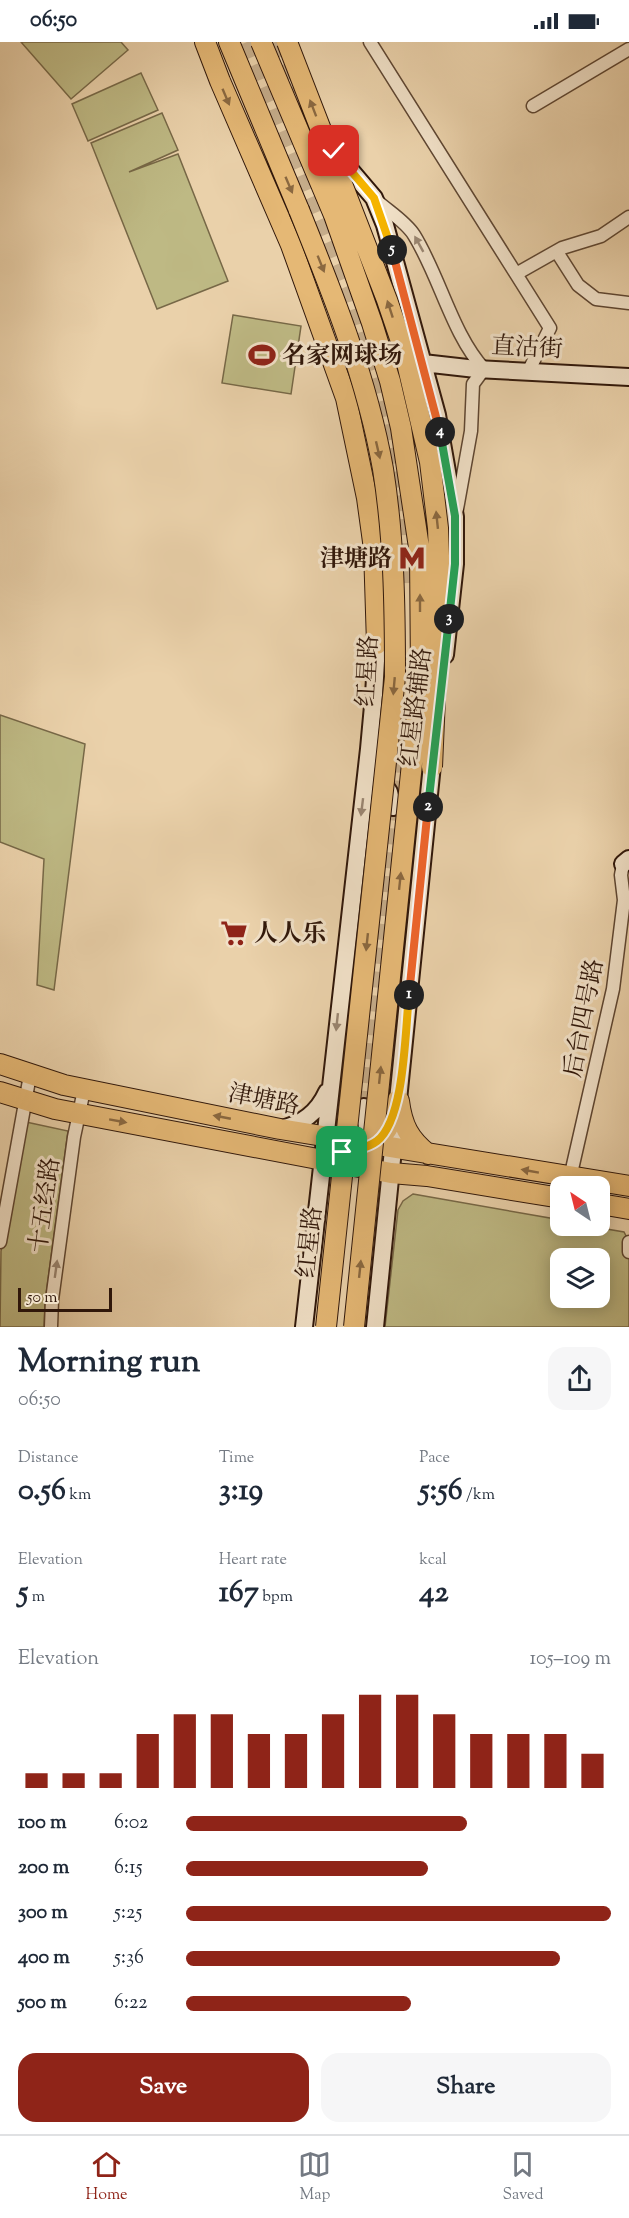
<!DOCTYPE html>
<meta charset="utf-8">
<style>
body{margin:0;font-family:"Sorts Mill Goudy","Noto Serif SC",serif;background:#f6f6f7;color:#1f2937;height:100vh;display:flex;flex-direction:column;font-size:22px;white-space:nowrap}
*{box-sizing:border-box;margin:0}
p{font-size:20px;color:#747a83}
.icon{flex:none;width:33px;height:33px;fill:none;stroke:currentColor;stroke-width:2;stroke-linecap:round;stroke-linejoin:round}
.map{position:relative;height:1285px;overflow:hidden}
.panel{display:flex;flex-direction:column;background:#fff;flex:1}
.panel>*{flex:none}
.needle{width:39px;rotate:325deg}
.buttons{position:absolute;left:550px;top:1134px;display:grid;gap:12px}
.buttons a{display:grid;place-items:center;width:60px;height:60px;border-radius:12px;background:#fff;box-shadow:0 3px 15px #0003;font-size:30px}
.scale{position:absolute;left:18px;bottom:15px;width:94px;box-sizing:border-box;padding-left:6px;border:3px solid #30170a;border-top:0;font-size:16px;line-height:21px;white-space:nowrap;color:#30170a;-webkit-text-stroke:4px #f1e1c8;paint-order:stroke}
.pin{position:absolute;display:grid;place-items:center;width:51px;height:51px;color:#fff;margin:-26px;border-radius:12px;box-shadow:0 3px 9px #0006}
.km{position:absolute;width:30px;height:30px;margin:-15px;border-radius:50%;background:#222;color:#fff;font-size:16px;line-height:30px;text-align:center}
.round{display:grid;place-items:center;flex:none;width:63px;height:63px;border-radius:18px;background:#f6f6f7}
.overview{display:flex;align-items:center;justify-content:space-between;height:102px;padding:0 18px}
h1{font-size:33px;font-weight:800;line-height:45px}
.figures{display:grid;grid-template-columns:repeat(3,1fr);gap:9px;height:102px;padding:6px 18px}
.figures div{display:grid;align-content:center}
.figures b{font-size:30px;font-weight:800}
.figures small{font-size:16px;font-weight:400}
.figures p{font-size:16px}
.chart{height:168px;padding:12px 18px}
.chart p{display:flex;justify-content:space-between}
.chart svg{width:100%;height:108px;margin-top:6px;stroke:#8f2418;stroke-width:6}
.button{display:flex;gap:12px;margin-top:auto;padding:12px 18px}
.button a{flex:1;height:69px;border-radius:18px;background:#8f2418;color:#fff;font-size:24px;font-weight:800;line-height:69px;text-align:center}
.button a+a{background:#f6f6f7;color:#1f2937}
ul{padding:0 18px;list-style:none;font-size:20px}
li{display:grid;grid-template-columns:96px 72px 1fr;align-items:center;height:45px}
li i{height:15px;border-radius:8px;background:#8f2418}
.status{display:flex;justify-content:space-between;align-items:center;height:42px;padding:0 30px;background:#fff;direction:ltr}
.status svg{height:16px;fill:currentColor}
.tabs{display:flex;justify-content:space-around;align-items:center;height:84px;border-top:2px solid #e0e1e3;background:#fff;font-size:16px;color:#747a83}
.tabs a{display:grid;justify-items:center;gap:3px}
.tabs .on{color:#8f2418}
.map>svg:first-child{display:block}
.green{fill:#beb984;stroke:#776847;stroke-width:1.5;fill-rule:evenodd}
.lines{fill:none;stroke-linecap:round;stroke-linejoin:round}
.secondary-tunnel{stroke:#c5ac8a;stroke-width:16;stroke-dasharray:16 8;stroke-linecap:butt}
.street-casing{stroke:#5e4632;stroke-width:15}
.secondary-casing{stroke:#30170a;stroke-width:20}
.primary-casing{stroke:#30170a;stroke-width:22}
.street{stroke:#f1e1c8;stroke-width:12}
.secondary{stroke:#f1e1c8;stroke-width:16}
.primary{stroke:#e5b875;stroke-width:20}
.primary-bridge-casing{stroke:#30170a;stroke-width:22;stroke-linecap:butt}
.primary-bridge{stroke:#e5b875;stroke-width:20}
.oneway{fill:#8a6840}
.oneway2{fill:#9a8672}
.split-1-casing{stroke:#fff;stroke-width:12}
.split-2-casing{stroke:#fff;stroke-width:12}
.split-3-casing{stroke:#fff;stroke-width:12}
.split-4-casing{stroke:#fff;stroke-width:12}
.split-5-casing{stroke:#fff;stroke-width:12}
.split-6-casing{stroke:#fff;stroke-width:12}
.split-1{stroke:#f5b400;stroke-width:8}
.split-2{stroke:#f0652b;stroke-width:8}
.split-3{stroke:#22a559;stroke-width:8}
.split-4{stroke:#22a559;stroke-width:8}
.split-5{stroke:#f0652b;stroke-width:8}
.split-6{stroke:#f5b400;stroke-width:8}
.labels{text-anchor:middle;stroke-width:6;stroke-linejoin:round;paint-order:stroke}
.street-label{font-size:24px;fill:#30170a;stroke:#f1e1c8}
.poi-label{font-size:24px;font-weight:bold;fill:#30170a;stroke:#f1e1c8;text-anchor:start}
</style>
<div class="status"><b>06:50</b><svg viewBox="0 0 49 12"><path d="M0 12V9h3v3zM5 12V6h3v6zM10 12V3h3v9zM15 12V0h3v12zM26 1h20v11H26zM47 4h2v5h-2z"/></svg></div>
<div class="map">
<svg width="629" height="1285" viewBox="0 0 629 1285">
<rect width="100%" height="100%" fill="#ead1aa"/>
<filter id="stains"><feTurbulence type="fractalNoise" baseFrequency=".00333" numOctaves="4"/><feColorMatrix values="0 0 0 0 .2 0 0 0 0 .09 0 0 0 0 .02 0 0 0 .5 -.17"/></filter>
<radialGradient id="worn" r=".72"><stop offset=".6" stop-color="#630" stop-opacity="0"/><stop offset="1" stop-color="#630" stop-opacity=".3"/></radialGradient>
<path class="green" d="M21,0H121L128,8L71,57Z
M141,31L158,68L88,99L72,62Z
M162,71L178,108L129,130L178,112L228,239L157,267L91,101Z
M233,273L301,284L291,352L222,341Z
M0,673L85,702L54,948L37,943L44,817L0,800Z
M26,1080L68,1089L45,1260L44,1285H0L1,1209Z
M413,1152L561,1178V1184H589L624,1190L629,1200V1285H385L398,1168L403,1159ZM561,1216H600V1256H561Z"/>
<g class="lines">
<path class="secondary-tunnel" d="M247,0L352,253L377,337L400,454L402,477L403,545
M275,0L297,50
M364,1065L395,747L400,676"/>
<defs>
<path id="street" d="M370,0L550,286L528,330
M533,64L629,7
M377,159C388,169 406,180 414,193C440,235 452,292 484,327L473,342L471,389L457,467
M557,210L578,243L596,257L629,261
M516,232L562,206L601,194L629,175
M570,1136L613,947L624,858L621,833L623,822
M0,1200L30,1033
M629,1200V1210
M51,1285L52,1258L74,1095L84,1048"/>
<path id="secondary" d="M334,109L374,156L385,183L437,373L455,475V522L445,613
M423,321L476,327L629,335
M383,741L389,750L393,765
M623,822L629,817
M364,1065L365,1077L371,1099
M280,1087C301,1083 318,1070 327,1050
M304,1285L369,707L374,653L377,602
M375,1285L433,713"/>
<path id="primary" d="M205,0L220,39L291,203L346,356L367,456L374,507L377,602
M229,0L299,168
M0,1022L64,1043L280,1087L629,1144
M0,1050L55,1067L391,1131L427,1134L561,1156
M399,1059C402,1083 409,1097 428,1112
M365,1105C387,1097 392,1078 398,1058
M600,1162L629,1167"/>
</defs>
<use href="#street" class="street-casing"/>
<use href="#secondary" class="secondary-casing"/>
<use href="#primary" class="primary-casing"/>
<use href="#street" class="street"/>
<use href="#secondary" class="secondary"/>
<use href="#primary" class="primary"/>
<defs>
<path id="primary-bridge" d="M261,0L334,173L372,281L390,339L401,386L420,512L421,634L354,1285
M287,0L387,258L404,308L430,420L438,486L440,541L432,725
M299,168C333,252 367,337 383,427C394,496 395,565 395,635L326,1285"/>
</defs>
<use href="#primary-bridge" class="primary-bridge-casing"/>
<use href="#primary-bridge" class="primary-bridge"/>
</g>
<defs><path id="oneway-solid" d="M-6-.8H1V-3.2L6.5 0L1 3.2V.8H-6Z" transform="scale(1.5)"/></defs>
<g class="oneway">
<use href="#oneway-solid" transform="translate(226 55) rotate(67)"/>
<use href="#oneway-solid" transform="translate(313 66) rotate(-111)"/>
<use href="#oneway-solid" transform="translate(289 143) rotate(67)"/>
<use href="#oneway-solid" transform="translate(321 222) rotate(68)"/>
<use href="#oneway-solid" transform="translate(390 267) rotate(-108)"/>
<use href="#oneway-solid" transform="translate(378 408) rotate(77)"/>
<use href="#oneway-solid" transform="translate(437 478) rotate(-96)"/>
<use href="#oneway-solid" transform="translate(420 561) rotate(-90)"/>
<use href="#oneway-solid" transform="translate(394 644) rotate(95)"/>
<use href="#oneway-solid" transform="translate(400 839) rotate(-84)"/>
<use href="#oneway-solid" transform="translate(367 900) rotate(96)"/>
<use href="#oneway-solid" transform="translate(380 1033) rotate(-84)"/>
<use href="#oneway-solid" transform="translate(222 1075) rotate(-169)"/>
<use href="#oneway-solid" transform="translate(118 1079) rotate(10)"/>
<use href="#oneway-solid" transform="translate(530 1129) rotate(-170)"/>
<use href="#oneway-solid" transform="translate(360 1227) rotate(-84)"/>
</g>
<g class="oneway2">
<use href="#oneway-solid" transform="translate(419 202) rotate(-119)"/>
<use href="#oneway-solid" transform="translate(362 765) rotate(97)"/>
<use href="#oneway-solid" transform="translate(337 980) rotate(96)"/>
<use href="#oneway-solid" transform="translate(56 1227) rotate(-82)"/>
</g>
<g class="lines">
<defs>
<path id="split-1" d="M342,1110C354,1108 368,1106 377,1099C405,1077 405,989 409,953"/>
<path id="split-2" d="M409,953L428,765"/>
<path id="split-3" d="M428,765L449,577"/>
<path id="split-4" d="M440,390L455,474V522L449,577"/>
<path id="split-5" d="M392,208L440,390"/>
<path id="split-6" d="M334,109L374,156L392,208"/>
</defs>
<use href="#split-1" class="split-1-casing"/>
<use href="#split-2" class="split-2-casing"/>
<use href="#split-3" class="split-3-casing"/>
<use href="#split-4" class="split-4-casing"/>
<use href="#split-5" class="split-5-casing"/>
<use href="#split-6" class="split-6-casing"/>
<use href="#split-1" class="split-1"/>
<use href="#split-2" class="split-2"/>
<use href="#split-3" class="split-3"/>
<use href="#split-4" class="split-4"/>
<use href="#split-5" class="split-5"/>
<use href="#split-6" class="split-6"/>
</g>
<defs>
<symbol id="stadium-bare" viewBox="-9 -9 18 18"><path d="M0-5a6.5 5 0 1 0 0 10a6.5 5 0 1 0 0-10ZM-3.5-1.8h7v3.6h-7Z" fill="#8f2418" stroke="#f1e1c8" stroke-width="2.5" paint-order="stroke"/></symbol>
<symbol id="metro-bare" viewBox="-9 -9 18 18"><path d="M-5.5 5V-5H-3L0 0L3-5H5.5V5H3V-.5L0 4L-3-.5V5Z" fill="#8f2418" stroke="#f1e1c8" stroke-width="2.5" paint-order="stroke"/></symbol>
<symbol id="supermarket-bare" viewBox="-9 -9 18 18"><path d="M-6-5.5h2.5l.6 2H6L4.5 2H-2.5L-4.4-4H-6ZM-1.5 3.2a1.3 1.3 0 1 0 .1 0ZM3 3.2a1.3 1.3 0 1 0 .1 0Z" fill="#8f2418" stroke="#f1e1c8" stroke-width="2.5" paint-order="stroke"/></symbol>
</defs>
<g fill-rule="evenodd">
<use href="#stadium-bare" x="243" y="294" width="38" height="38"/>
<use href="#metro-bare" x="393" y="497" width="38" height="38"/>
<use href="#supermarket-bare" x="215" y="872" width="38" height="38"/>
</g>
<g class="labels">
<g class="street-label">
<text transform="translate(527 305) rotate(3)" y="8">直沽街</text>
<text transform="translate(367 629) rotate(-87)" y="8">红星路</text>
<text transform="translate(415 665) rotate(-83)" y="8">红星路辅路</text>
<text transform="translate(583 976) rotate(-79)" y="8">后台四号路</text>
<text transform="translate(264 1057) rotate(11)" y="8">津塘路</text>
<text transform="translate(44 1163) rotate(-82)" y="8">十五经路</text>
<text transform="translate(309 1200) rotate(-84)" y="8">红星路</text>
</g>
<g class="poi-label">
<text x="282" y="321">名家网球场</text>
<text x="392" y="524" text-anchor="end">津塘路</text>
<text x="254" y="899">人人乐</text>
</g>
</g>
<rect width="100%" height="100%" filter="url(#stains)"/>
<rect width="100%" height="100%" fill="url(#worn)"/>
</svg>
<div class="buttons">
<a><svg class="needle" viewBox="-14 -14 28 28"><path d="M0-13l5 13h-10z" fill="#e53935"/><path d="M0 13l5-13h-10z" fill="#747a83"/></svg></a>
<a><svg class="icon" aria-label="layers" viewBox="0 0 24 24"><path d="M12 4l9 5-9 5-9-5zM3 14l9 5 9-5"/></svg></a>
</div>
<div class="scale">50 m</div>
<div class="pin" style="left:342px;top:1110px;background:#1e9e55"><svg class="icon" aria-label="arrive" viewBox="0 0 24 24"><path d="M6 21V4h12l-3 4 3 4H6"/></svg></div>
<div class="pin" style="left:334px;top:109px;background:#d93025"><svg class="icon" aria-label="check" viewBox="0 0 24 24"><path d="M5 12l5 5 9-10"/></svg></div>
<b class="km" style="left:409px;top:953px">1</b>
<b class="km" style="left:428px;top:765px">2</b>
<b class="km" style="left:449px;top:577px">3</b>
<b class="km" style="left:440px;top:390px">4</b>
<b class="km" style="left:392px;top:208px">5</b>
</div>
<section class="panel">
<div class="overview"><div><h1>Morning run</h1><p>06:50</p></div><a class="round"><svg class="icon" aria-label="share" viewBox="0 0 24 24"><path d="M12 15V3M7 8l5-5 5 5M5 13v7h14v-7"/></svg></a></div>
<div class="figures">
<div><p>Distance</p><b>0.56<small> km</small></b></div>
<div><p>Time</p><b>3:19</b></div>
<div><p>Pace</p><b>5:56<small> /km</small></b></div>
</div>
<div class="figures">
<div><p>Elevation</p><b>5<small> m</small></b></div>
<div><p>Heart rate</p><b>167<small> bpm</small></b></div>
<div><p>kcal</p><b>42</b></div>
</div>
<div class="chart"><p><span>Elevation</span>105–109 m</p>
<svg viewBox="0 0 160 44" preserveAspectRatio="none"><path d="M5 44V38M15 44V38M25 44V38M35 44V22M45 44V14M55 44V14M65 44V22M75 44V22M85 44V14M95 44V6M105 44V6M115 44V14M125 44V22M135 44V22M145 44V22M155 44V30"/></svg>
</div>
<ul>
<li><b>100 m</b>6:02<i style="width:66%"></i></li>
<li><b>200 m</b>6:15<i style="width:57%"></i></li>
<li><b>300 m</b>5:25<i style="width:100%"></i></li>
<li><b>400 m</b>5:36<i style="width:88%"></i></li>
<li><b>500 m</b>6:22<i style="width:53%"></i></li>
</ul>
<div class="button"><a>Save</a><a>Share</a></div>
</section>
<nav class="tabs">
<a class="on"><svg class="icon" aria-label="home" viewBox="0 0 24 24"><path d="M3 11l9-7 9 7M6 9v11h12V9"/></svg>Home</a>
<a><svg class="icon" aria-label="map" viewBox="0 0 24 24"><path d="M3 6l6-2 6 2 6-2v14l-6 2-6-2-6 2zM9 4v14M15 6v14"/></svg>Map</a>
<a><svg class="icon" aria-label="saved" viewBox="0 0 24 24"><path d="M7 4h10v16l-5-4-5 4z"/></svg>Saved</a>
</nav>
